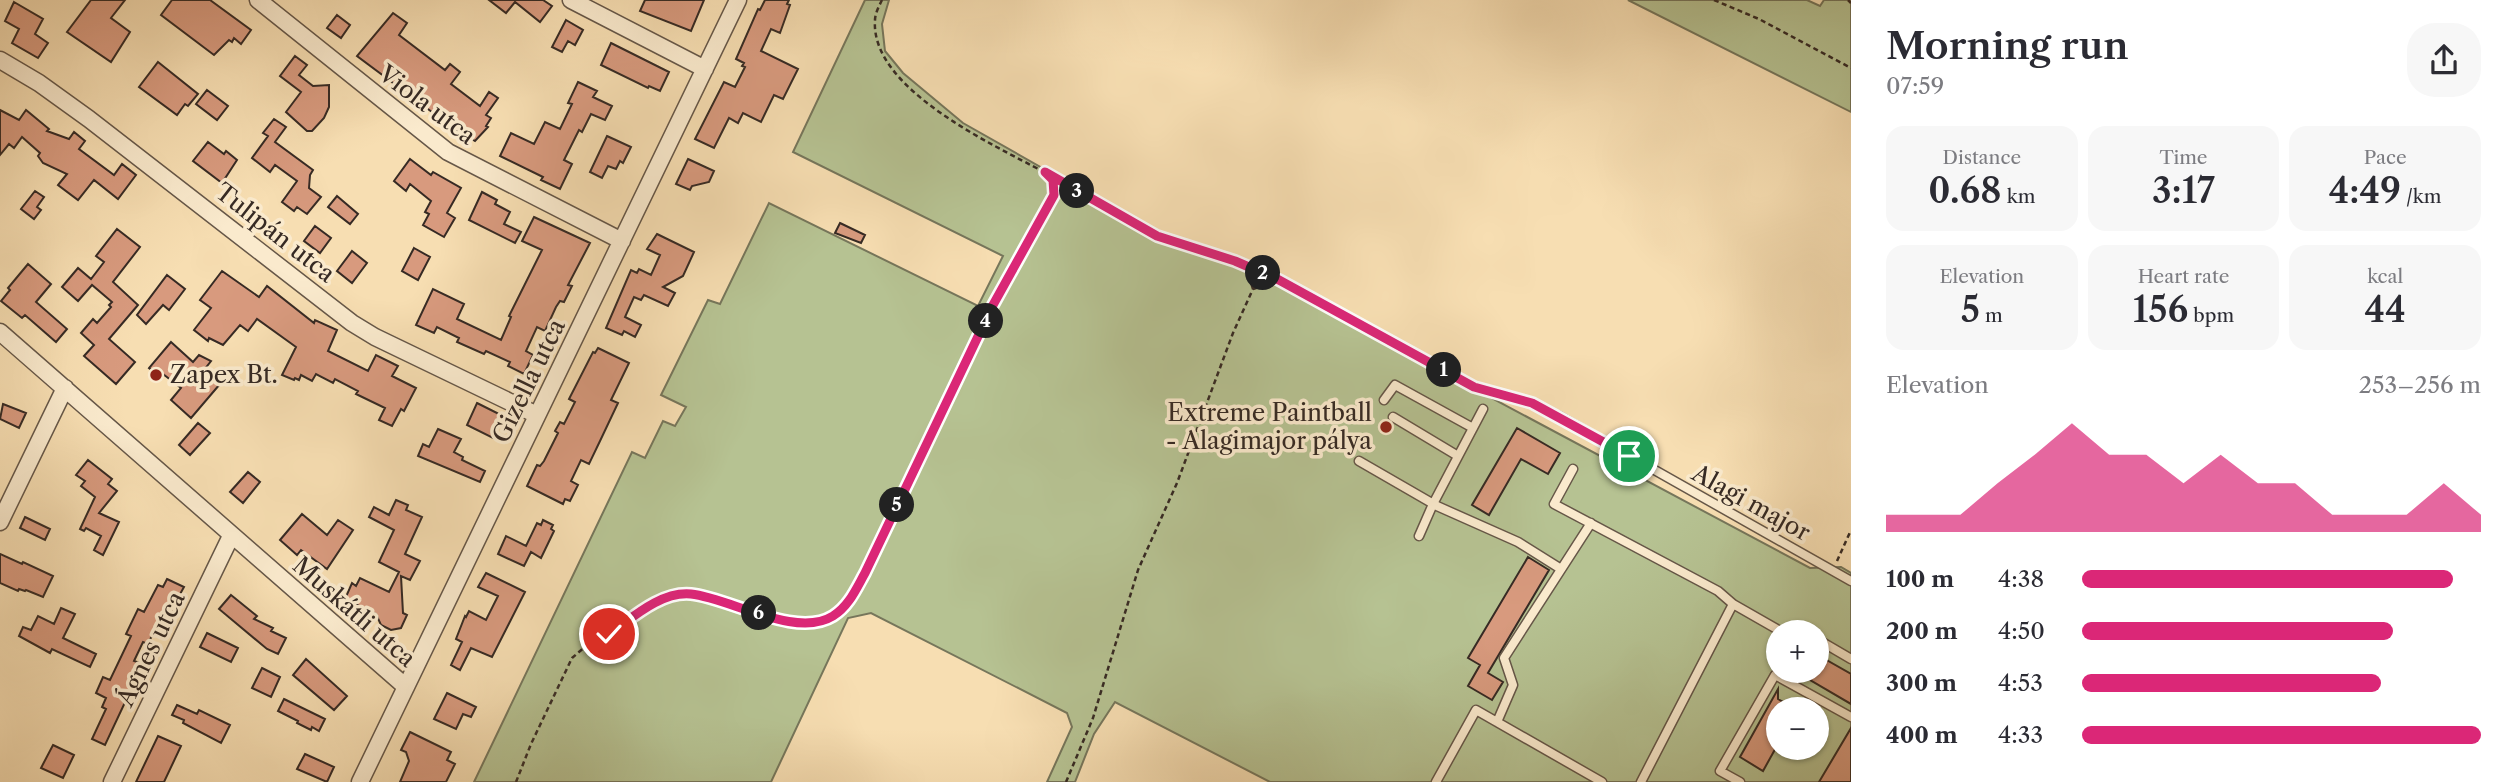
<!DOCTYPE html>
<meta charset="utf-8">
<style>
body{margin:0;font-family:"Libre Caslon Text",serif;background:#f7f7f7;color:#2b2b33;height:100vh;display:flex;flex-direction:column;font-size:26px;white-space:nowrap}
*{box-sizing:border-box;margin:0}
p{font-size:23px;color:#7c7c81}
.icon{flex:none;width:38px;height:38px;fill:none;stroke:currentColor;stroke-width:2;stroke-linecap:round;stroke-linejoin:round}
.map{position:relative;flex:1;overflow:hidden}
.sheet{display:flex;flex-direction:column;background:#fff;width:665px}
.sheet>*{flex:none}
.buttons{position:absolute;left:1766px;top:620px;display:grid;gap:14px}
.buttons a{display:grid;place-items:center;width:63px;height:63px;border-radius:50%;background:#fff;box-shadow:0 2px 5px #0004;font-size:35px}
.pin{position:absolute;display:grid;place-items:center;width:60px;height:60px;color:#fff;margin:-30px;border:4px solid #fff;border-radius:50%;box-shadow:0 2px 7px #0007}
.km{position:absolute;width:35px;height:35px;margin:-18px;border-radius:50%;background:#222;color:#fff;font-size:19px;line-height:35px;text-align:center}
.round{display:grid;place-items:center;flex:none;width:74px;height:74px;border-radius:28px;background:#f7f7f7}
.overview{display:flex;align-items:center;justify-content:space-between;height:119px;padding:0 35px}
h1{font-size:38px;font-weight:600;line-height:52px}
.stats{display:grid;grid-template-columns:repeat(3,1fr);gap:10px;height:119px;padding:7px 35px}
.stats div{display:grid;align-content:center;border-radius:18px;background:#f7f7f7;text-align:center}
.stats b{font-size:35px;font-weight:600}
.stats small{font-size:19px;font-weight:400}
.stats p{font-size:19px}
.chart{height:196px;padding:14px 35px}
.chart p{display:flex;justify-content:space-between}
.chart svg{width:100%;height:126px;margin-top:7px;fill:#db2777;opacity:.7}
ul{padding:0 35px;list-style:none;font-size:23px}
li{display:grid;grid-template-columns:112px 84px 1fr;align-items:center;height:52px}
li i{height:18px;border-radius:9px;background:#db2777}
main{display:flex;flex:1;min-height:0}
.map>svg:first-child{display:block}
.green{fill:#b6c292;stroke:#76765b;stroke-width:2;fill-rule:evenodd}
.building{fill:#d89a7e;stroke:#362a24;stroke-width:2}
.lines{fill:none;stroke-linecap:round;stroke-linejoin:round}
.service-casing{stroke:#665748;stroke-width:11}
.minor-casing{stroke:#665748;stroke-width:19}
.path{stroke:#362a24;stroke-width:2.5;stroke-dasharray:5 3.5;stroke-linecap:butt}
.service{stroke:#faeacd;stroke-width:8}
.minor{stroke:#faeacd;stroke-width:16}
.route-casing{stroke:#fff;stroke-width:14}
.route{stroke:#db2777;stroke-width:9}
.poi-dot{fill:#8f2418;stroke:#faeacd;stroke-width:2.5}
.labels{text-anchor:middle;stroke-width:7;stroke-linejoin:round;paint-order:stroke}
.street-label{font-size:24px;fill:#362a24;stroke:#faeacd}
.poi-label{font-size:24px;fill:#362a24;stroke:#faeacd;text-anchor:start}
</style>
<main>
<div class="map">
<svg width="1851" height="782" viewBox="0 0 1851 782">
<rect width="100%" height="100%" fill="#f7deb2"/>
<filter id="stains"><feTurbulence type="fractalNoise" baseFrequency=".00286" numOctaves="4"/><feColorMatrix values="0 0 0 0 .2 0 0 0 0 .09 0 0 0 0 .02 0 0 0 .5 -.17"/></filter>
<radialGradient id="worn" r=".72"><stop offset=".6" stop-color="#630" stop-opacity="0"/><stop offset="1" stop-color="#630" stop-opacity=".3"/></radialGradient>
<path class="green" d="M865,0H889L882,24L885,51L903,73L963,123L1148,228L1282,286L1810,568L1841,567L1851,573V782H1270L1115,702L1094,734L1075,782H1047L1072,727L1067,713L871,613L848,618L771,782H474L632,452L645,458L663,421L675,426L686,407L661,395L708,300L720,304L769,203L978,306L1003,256L793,152ZM1778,632H1816V670H1778ZM1778,709H1816V747H1778Z
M1628,0H1807L1820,6L1824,0H1851V112Z"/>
<path class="building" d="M91,0H125L111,18L130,32L111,62L67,32Z
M172,0H210L251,30L241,44L234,38L232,42L229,40L214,55L161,15Z
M489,0H543L552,6L540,22L515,2L506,13Z
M645,0H704L691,31L640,11Z
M765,0H789L787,4L790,5L780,33L771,29L761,51L798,69L783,99L774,95L761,122L743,113L738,123L729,118L714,148L695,139L724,82L735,87L745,67L742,66L744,63L736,59L758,9L760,10Z
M14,2L43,19L35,34L48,43L38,58L12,43L19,29L5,21Z
M393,13L407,23L399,35L445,70L450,64L460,72L451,84L480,106L489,92L498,98L486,115L491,118L486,126L488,127L475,141L452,127L357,56Z
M337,15L350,25L341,38L327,28Z
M566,20L583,30L575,45L568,41L562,52L552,47Z
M611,43L669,72L660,91L649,86L648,88L601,65Z
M295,56L307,65L299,75L313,86L329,85V107L324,118L312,131H307L286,112L301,92L280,76Z
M158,62L198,94L188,106L185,104L177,115L139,87Z
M578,82L597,91L593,97L612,106L605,120L591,114L582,132L579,130L564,160L572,164L560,189L541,180L543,177L500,156L511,133L534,144L545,122L560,129L572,104L568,103Z
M207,90L228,106L217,120L196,104Z
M0,110L19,120L26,110L49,129L47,131L69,139L74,132L85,141L79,149L114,175L122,164L136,175L118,199L94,180L78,200L58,185L67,174L43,163L38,156L40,153L22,137L14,148L9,144L0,155Z
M274,119L286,127L275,142L313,170L310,175L309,188L321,197L307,214L297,207L294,211L282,202L297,181L275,165L270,172L252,158L268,136L263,133Z
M607,136L631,147L623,163L620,161L616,169L608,166L602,178L590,172Z
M208,142L224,154L226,151L237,160L222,183L193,161Z
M410,159L431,175L433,172L461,188L447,213L455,218L444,237L423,225L429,214L425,212L431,201L410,184L406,191L394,181Z
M688,159L714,171L709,182L692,186L690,190L676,184Z
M35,191L44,197L37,207L41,210L34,219L21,209Z
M482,192L497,200L495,204L510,212L504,224L521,232L515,243L469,220Z
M337,196L358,214L350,224L328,207Z
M534,217L590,243L568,285L572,286L564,302L560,301L556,307L545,331L537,327L526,351L533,355L524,374L508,366L510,362L486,351L484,354L457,342L459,338L437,327L434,333L416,325L433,289L464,304L457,319L501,340L511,317L509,316L542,250L522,241Z
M840,223L865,235L861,243L835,233Z
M315,226L331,238L320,253L304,241Z
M117,229L140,247L113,282L138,305L109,339L135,362L116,384L84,356L94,345L81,333L93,319L97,323L111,307L109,305L112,302L92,285L78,301L62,287L78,268L91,279L104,262L96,256Z
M657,234L694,252L683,276L663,287L675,293L668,306L644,295L641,300L634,297L625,317L641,325L635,337L624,331L622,335L606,328L631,270L637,273L639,269L651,275L660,255L647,249Z
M414,248L430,257L418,280L402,271Z
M352,251L367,263L352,283L337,271Z
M28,264L51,284L36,302L67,329L56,342L25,315L22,318L1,301L10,290L8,288Z
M222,271L259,297L267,286L314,323L315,320L337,330L328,351L368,371L376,355L398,366L392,376L416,388L404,411L401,409L392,426L379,420L385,408L356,394L358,391L335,379L333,383L316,374L312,381L301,375L299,380L295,378L294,380L282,375L296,347L257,319L248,331L240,325L223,345L209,338L208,341L194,330L211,308L200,300Z
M167,275L185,289L169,310L163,305L146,324L137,315Z
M171,342L193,362L199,355L211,361L204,370L220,384L191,418L171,400L181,388L163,374L160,377L149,368Z
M598,348L629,363L611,400L618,403L600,441L589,464L581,460L571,481L578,485L570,501L565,499L563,504L527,486L537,465L540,466L544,461L558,433L555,431L560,422L564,424L575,402L569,399L593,352L595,353Z
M477,403L503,416L493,438L467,425Z
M3,404L26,413L19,428L0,419Z
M198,423L210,433L190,455L179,445Z
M1517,428L1560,453L1548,474L1521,459L1489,515L1472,505Z
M438,429L461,439L454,452L463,457L462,460L485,471L480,482L418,456L423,444L429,447Z
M88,460L112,479L108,484L117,491L99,513L119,522L103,555L94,550L101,536L86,528L84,531L80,529L95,497L81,486L85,481L76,475Z
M248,472L260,482L243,503L230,492Z
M396,500L408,505L406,510L422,517L405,554L420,561L410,580L401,576L403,613L407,615L401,628L391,630L381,625L376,614L345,599L352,583L356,586L360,578L389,592L399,572L379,562L394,530L369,517L374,507L389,515Z
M302,514L327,535L338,520L353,530L327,569L301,550L297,555L280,540Z
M25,517L50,529L45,540L20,528Z
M543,520L553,525L551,529L554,531L541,558L531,552L524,566L498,554L506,536L526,546L537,523L541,525Z
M0,554L22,564L23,562L53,576L43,597L26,590L25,591L19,589L18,591L0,583Z
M1528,557L1549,570L1488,673L1503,682L1492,700L1468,686L1480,665L1468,658Z
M486,573L525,592L492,657L471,648L460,670L451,665L462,642L456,639L465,616L466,617L469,611L486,620L498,596L478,587Z
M167,579L184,587L179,596L182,597L175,613L165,608L148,644L143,642L134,661L143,664L105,745L92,739L106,709L102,707L106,698L96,693L103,677L110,680L131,636L126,634L138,609L144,612L158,585L163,587Z
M231,595L257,616L254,619L273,628L271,631L286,638L278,654L267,649L219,609Z
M61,608L75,614L63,638L96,654L90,667L52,649L50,653L19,636L23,627L31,630L38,616L54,624Z
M207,633L238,648L231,662L200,647Z
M1816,654L1851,674V704L1793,670H1816Z
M306,659L347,696L334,710L293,675Z
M262,668L280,677L271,697L252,688Z
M1778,689V699L1796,709H1778V744L1763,771L1740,757Z
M447,693L476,707L471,717L463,714L456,729L434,719Z
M284,699L325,719L319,731L312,727L311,730L297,723L298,721L278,711Z
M177,705L197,714L199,710L230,725L221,743L183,723L184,720L172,715Z
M1851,728V782H1819Z
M410,732L451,752L447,760L455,764L446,782H400L409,761L406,752L401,750Z
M158,736L181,746L164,782H136Z
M53,745L74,755L63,778L41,768Z
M305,754L334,767L327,782L297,769Z"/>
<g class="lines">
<defs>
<path id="service" d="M1384,400L1395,385L1473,428
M1559,416L1851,581
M1393,417L1458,456
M1359,461L1437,506L1518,542L1561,569
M1573,469L1554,504L1718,591L1733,604L1782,632
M1419,536L1433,504L1483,409
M1816,642H1822L1851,659
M1497,722L1513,685L1504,658L1591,523
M1436,782L1476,710L1602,782
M1641,782L1733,604
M1740,782L1720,771L1775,675L1851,717"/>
<path id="minor" d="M258,0L448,152L622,241
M571,0L705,69
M0,60L39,83L89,119L352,323L375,337L537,415
M0,332L406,687
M0,522L65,388
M112,782L231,536
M360,782L738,0"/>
</defs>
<use href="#service" class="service-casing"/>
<use href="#minor" class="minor-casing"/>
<path class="path" d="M882,0C879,6 875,14 875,20C870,89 994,145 1044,172
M1714,0L1759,19L1851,68
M1848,0L1851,3
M1050,175L1157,236L1235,261L1280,280L1474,387L1532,403L1551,412
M1238,263L1248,273L1253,289
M1837,561L1851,530
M516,782L531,744L572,658L586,646L648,608L669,597L690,594L784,620L808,623L831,617L848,602L865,573L994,305L1054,195L1053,180L1045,172
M1066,782L1093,718L1138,570L1177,483L1233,333L1253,289L1280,280"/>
<use href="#service" class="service"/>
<use href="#minor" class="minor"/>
</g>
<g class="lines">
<defs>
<path id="route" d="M609,634C632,618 661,591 691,594C730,598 796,639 833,616C849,606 856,589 865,573L993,305L1054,195L1053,180L1045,172L1157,236L1235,261L1279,280L1474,387L1532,403L1629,456"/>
</defs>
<use href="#route" class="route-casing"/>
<use href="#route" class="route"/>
</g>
<g class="poi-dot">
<circle cx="156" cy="375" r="7"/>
<circle cx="1386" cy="427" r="7"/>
</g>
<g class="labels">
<g class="street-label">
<text transform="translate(427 105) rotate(37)" y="8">Viola utca</text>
<text transform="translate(275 233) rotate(38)" y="8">Tulipán utca</text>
<text transform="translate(529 381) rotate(-64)" y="8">Gizella utca</text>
<text transform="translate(1751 503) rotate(29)" y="8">Alagi major</text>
<text transform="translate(354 612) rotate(41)" y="8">Muskátli utca</text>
<text transform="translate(151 649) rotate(-64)" y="8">Ágnes utca</text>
</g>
<g class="poi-label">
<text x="170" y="383">Zapex Bt.</text>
<text x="1372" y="421" text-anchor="end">Extreme Paintball<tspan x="1372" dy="28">- Alagimajor pálya</tspan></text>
</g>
</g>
<rect width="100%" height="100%" filter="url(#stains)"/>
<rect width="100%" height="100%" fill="url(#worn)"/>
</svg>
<div class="buttons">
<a>+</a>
<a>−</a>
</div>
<div class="pin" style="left:1629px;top:456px;background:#1e9e55"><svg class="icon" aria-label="arrive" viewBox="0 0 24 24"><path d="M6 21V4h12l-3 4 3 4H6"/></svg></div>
<div class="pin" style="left:609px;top:634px;background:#d93025"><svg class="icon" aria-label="check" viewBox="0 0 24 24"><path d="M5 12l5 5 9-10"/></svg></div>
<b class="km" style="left:1444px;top:370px">1</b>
<b class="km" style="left:1263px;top:273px">2</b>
<b class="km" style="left:1077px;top:191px">3</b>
<b class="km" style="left:986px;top:321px">4</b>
<b class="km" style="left:897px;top:505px">5</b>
<b class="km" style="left:759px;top:613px">6</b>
</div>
<section class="sheet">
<div class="overview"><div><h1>Morning run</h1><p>07:59</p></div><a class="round"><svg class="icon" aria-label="share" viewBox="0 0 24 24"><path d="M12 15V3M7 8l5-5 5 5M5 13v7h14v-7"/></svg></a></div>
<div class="stats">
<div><p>Distance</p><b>0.68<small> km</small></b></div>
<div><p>Time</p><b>3:17</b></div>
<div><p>Pace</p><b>4:49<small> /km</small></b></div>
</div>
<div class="stats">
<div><p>Elevation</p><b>5<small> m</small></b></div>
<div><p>Heart rate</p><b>156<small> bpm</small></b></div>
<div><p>kcal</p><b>44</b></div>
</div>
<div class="chart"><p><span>Elevation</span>253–256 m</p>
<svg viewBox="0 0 160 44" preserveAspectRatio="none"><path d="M0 44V38L10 38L20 38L30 27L40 17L50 6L60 17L70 17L80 27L90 17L100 27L110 27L120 38L130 38L140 38L150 27L160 38V44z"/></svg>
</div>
<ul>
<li><b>100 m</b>4:38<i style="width:93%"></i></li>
<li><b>200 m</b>4:50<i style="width:78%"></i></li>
<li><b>300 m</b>4:53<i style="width:75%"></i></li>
<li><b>400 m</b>4:33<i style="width:100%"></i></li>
</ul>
</section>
</main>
